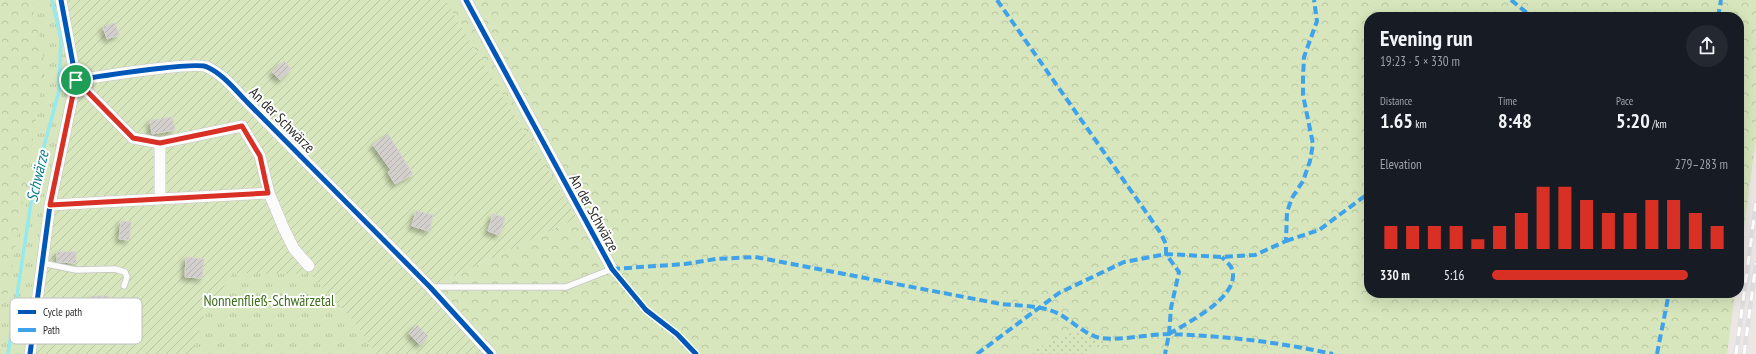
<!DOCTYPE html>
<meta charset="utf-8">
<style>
body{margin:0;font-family:"PT Sans Narrow",sans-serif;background:#242831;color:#f1f3f6;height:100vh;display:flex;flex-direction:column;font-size:15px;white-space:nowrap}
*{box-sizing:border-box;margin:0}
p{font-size:13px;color:#9ea1a6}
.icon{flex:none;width:22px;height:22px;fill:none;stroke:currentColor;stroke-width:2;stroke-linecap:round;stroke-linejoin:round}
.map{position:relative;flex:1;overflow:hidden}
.side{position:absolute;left:1364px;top:12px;width:380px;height:286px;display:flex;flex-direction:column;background:#171b24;border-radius:16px;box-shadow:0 4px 16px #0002}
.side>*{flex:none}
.pin{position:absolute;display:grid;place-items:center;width:34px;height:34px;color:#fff;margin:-17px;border:2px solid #fff;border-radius:50%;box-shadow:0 1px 4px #0007}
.round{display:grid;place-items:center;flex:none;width:42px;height:42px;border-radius:21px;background:#242831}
.head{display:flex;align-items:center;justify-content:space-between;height:68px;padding:0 16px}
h1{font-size:22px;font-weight:800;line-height:30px}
.stats{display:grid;grid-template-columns:repeat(3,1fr);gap:6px;height:68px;padding:4px 16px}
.stats div{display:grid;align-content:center}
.stats b{font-size:20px;font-weight:800}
.stats small{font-size:11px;font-weight:400}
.stats p{font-size:11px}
.chart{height:112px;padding:8px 16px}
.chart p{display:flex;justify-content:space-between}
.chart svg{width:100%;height:72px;margin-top:4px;stroke:#d93025;stroke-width:6}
ul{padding:0 16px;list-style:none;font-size:13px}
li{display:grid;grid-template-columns:64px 48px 1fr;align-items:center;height:30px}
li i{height:10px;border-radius:5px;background:#d93025}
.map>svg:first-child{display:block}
.grass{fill:url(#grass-dots)}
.forest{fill:url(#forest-crowns)}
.park{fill:url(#park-tufts)}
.garden{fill:url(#garden-furrows)}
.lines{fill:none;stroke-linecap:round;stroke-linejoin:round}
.stream{stroke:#96eaee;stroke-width:3.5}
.building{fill:url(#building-hatch);stroke:#d7d2d0;filter:url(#shadow)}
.lane-casing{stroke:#c6c4c5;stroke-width:7}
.street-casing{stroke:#c6c4c5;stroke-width:12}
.lane{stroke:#fcfbfb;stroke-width:5.5}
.street{stroke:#fcfbfb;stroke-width:11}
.rail-casing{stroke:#dfdfe1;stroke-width:4.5}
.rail{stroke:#fff;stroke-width:3;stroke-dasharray:9;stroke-linecap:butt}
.quiet{stroke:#3ea3eb;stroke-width:4;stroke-dasharray:8 4;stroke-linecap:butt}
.cycleway-casing{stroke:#fff;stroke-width:8}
.cycleway{stroke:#0057b8;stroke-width:5}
.route-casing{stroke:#fff;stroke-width:8}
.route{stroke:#d93025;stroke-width:5}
.labels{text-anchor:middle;stroke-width:4;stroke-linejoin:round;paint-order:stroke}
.street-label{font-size:15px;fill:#2d2d2d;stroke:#fff}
.park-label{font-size:15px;fill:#3d6e19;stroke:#fff}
.water-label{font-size:16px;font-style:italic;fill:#0b7e8e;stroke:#fff}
.key{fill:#fff;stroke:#c0c0c0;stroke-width:1}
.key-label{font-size:11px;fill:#2d2d2d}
</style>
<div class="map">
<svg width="1756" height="354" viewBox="0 0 1756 354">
<defs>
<pattern id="grass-dots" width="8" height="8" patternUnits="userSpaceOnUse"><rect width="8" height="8" fill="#d7e6bc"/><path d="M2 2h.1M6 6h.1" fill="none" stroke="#b9c6a2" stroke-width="1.8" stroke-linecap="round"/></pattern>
<pattern id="forest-crowns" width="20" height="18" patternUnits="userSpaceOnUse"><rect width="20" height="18" fill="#d7e6bc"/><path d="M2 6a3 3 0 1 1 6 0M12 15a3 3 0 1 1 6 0" fill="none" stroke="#b9c6a2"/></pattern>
<pattern id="park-tufts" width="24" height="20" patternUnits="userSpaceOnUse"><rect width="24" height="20" fill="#d7e6bc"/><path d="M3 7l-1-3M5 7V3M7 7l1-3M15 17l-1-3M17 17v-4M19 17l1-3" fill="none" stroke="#b9c6a2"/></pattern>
<pattern id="garden-furrows" width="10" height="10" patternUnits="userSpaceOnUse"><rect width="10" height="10" fill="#d7e6bc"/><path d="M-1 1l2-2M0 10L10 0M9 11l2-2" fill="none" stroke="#b9c6a2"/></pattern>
<pattern id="building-hatch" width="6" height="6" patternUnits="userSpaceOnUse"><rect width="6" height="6" fill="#d3cfcd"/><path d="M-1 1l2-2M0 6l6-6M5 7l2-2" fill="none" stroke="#b5b2b0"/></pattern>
<filter id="shadow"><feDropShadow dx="-3.5" dy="3.5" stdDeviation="2" flood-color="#0004"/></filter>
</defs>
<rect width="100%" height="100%" fill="#ece6e4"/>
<path class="grass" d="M1081,328L1118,339L1083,354H1025Z"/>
<path class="forest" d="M0,0H61L0,354Z
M445,0H1756V139L1739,265V17H1369V293H1735L1727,354H1083L1118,339L1081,328L1025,354H494L437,284L577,218Z"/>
<path class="park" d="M31,0H61L76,80L30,354H0V296L8,293L45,64Z
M228,247L294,249L418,354H174Z"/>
<path class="garden" d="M61,0H445L577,218L437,284L494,354H377L352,319L310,274L233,273L204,315L192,354H30L76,80Z"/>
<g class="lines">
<path class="stream" d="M8,354L34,183L59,91L61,39L52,0"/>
</g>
<path class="building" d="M115,23L119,35L107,39L103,27Z
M284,61L291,69L280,80L272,72Z
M172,117L175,130L152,134L150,121Z
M388,134L413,174L395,184L388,172L391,170L373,145Z
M416,211L433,215L429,231L412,226Z
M493,214L505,218L499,235L488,231Z
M121,221L131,222L129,240L119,239Z
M57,252H76V263L57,262Z
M186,257L204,259L202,278L185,277Z
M91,296H109L108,309H91Z
M417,325L428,336L420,345L409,333Z"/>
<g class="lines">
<defs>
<path id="lane" d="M42,263L76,270L115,269L125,272L127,277L124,286
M431,287H566L612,269"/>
<path id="street" d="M466,0L612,269
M76,80C97,77 195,61 207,67C223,74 236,91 248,103L430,287L491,354
M76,80L133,138L160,143L242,126L260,156L269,193L284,229L294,249L309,266
M160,143V198
M50,205L269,193
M30,354L50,205L76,80L61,0"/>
</defs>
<use href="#lane" class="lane-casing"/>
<use href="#street" class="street-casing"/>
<use href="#lane" class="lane"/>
<use href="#street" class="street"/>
<defs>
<path id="rail" d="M1736,354L1756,203
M1744,354L1756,263"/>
</defs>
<use href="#rail" class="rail-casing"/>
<use href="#rail" class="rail"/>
<path class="quiet" d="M997,0L1160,232L1166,244V254L1179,272L1171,308L1169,334L1165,354
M1511,0L1532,17
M1718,17L1721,0
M1286,241L1319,230L1369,193
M612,269L685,264L716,259L755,257L1001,304C1021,306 1043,305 1061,315C1073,322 1086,335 1100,338C1122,341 1147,334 1170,334C1225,336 1279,342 1333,354
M1169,334C1188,322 1241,297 1232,269C1231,265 1225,261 1222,257
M977,354L1059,293L1124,262L1166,254L1222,257L1255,255L1286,241L1287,212L1292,198L1303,181L1310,161L1313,144L1303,95V77L1304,57L1317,21L1314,0
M1657,354L1669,293"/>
<defs>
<path id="cycleway" d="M466,0L612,269L646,310L677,334L696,354
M76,80C97,77 195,61 207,67C223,74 236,91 248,103L430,287L491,354
M30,354L50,205L76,80L61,0"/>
</defs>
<use href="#cycleway" class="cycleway-casing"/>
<use href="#cycleway" class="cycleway"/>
</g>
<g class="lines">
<defs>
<path id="route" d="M76,80L133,138L160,143L242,126L260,156L268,193L50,205Z"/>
</defs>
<use href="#route" class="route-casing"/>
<use href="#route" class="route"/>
</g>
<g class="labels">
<g class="street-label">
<text transform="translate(282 120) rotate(45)" y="5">An der Schwärze</text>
<text transform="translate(594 213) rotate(61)" y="5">An der Schwärze</text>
</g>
<g class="park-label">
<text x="269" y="306">Nonnenfließ-Schwärzetal</text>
</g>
<g class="water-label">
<text transform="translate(37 176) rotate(-77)" y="6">Schwärze</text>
</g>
</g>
<rect x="10" y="298" width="132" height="46" rx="6" class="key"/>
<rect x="18" y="310" width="18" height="4" fill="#0057b8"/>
<rect x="18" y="328" width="18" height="4" fill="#3ea3eb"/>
<g class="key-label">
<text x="43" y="316">Cycle path</text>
<text x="43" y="334">Path</text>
</g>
</svg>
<div class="pin" style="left:76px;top:80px;background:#1e9e55"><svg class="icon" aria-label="arrive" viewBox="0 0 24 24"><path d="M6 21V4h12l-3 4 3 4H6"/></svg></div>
<section class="side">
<div class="head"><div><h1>Evening run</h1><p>19:23 · 5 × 330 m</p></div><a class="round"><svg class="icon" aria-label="share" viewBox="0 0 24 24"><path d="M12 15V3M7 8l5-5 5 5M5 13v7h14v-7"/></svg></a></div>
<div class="stats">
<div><p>Distance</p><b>1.65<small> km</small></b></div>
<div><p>Time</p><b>8:48</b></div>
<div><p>Pace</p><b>5:20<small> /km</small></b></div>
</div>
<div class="chart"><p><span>Elevation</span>279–283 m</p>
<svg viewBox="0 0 160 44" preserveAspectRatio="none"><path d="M5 44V30M15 44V30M25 44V30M35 44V30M45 44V38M55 44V30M65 44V22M75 44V6M85 44V6M95 44V14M105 44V22M115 44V22M125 44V14M135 44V14M145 44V22M155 44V30"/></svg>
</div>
<ul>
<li><b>330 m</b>5:16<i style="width:83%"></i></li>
</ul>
</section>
</div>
